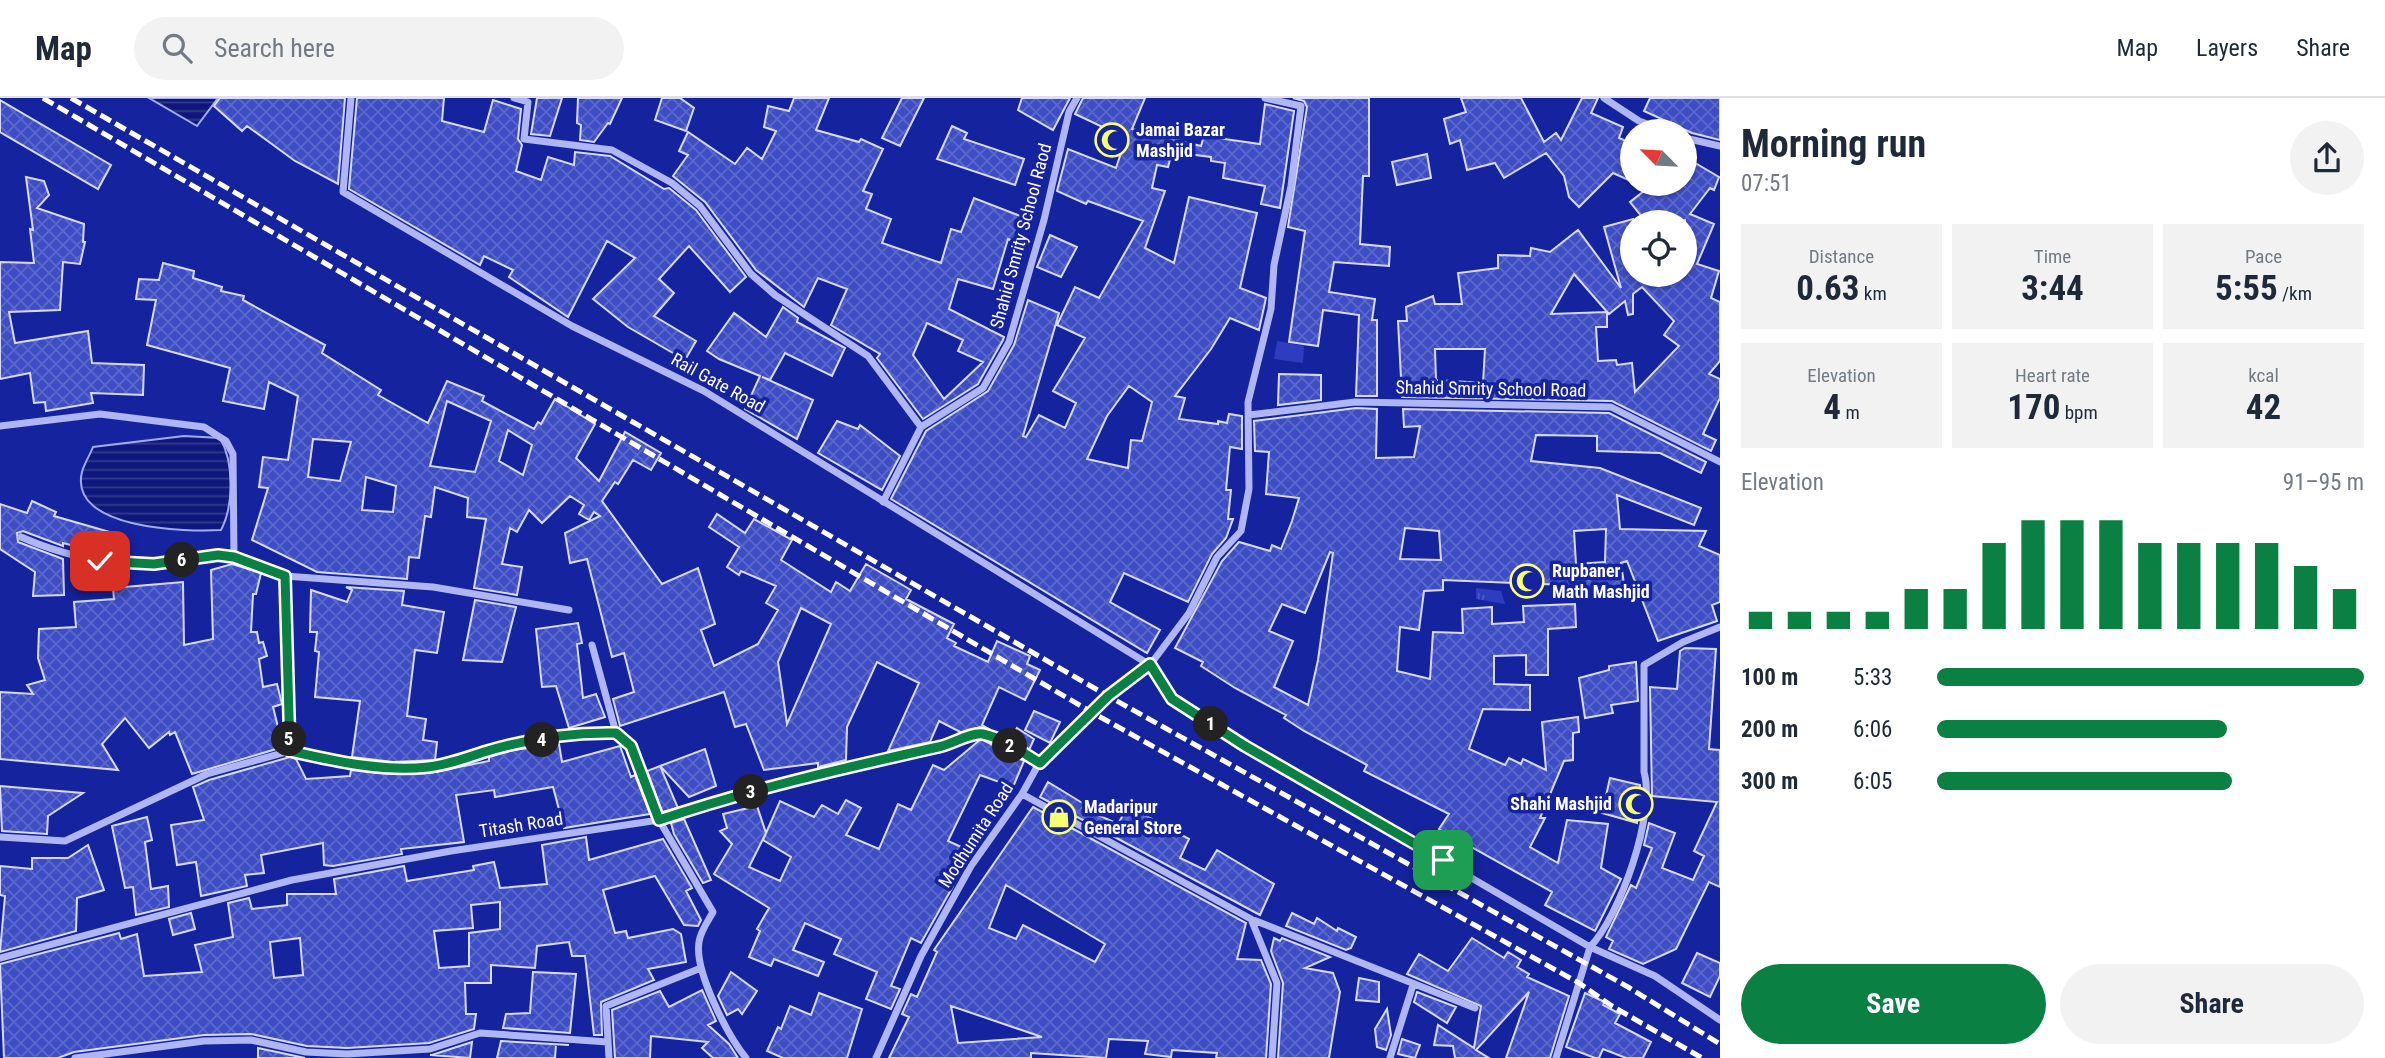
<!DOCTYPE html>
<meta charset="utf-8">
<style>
body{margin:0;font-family:"Roboto Condensed",sans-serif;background:#f2f2f3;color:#1f2937;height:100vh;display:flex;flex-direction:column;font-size:26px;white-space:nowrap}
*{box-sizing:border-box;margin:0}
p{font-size:23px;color:#747a83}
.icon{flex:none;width:38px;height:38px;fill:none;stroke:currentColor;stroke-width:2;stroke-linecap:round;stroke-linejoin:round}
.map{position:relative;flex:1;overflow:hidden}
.drawer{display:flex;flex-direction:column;background:#fff;width:665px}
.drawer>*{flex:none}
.needle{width:46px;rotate:294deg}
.fabs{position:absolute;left:1620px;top:21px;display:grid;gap:14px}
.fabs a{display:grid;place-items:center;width:77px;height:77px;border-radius:50%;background:#fff;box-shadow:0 2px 5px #0004;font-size:35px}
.pin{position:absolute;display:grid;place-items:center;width:60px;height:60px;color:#fff;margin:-30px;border-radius:14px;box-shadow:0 4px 10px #0006}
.km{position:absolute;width:35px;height:35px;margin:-18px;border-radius:50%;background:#222;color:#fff;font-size:19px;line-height:35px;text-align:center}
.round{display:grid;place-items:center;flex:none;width:74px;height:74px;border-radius:37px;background:#f2f2f3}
.headline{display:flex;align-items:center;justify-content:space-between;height:119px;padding:0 21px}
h1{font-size:38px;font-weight:700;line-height:52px}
.metrics{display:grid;grid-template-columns:repeat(3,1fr);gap:10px;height:119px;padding:7px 21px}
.metrics div{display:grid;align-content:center;border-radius:0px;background:#f2f2f3;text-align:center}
.metrics b{font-size:35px;font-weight:700}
.metrics small{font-size:19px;font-weight:400}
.metrics p{font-size:19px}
.chart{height:196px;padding:14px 21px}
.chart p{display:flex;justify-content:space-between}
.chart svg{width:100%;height:126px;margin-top:7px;stroke:#0b8043;stroke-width:6}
.button{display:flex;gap:14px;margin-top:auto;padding:14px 21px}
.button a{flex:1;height:80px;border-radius:42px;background:#0b8043;color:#fff;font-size:28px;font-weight:700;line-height:80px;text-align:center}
.button a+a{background:#f2f2f3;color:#1f2937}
ul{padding:0 21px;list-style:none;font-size:23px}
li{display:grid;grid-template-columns:112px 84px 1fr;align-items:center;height:52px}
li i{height:18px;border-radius:9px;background:#0b8043}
header{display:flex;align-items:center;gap:42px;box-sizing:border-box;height:98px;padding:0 35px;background:#fff;border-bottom:2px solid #e0e1e3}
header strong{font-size:33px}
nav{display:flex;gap:38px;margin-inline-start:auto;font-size:24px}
.search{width:490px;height:63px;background:#f2f2f3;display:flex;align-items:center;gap:18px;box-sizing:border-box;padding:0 24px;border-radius:38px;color:#747a83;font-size:26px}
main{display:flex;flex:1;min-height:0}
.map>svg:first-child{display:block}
.grass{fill:url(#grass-tufts)}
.water{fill:url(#water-rules);stroke:#a1abf5;stroke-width:2}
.building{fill:url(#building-cross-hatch);stroke:#d6dbfd;stroke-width:2;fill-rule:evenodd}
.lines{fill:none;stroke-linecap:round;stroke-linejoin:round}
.minor{stroke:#aeb6f3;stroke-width:7}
.rail{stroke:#fff;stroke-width:5;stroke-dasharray:12 5;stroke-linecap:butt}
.route-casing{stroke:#fff;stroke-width:14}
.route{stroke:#0b8043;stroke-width:9}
.labels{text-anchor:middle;stroke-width:7;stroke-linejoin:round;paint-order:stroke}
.poi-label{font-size:18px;font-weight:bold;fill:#fff;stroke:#16239e;text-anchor:start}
.street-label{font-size:18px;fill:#fff;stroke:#16239e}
</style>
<header>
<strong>Map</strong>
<div class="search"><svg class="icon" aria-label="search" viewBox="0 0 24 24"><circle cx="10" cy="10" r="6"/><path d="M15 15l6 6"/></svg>Search here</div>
<nav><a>Map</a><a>Layers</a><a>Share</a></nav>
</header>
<main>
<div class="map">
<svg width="1720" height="960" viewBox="0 0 1720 960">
<defs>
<pattern id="grass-tufts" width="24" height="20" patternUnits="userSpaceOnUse" patternTransform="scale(1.75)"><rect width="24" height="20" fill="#2d3dbe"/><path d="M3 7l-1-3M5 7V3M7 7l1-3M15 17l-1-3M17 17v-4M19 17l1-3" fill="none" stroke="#4c5ac8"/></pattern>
<pattern id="water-rules" width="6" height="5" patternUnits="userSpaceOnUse" patternTransform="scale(1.75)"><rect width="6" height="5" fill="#0e187b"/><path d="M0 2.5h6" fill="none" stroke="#323b8f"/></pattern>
<pattern id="building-cross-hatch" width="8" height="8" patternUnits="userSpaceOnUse" patternTransform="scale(1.75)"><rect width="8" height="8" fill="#3f4dc4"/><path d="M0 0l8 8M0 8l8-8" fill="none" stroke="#5c68cd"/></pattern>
</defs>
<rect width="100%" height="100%" fill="#16239e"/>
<path class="grass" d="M1277,243L1304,248L1303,265L1274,261Z
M1476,490L1501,493L1505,506L1476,501Z"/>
<path class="water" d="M149,0H218L197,28Z
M184,338L220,340C234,364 234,407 221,432C188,434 68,432 82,374C84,366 90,357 93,349Z"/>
<path class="building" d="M220,0H345L338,86L295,63L247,28L242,33L214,8Z
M357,0H444L442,23L484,34L493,2L521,11L518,41L522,47L516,73L541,82L548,59L574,67L575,54L610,58L664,91L669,90L696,112L746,179L730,194L689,148L659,181L674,195L654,218L696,243L685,262L628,229L593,201L635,160L607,143L568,219L509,179L513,172L484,158L480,167L349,91Z
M537,0H562L550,38L531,36Z
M578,0H622L610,26L608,25L594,44L580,42L581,27L577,25Z
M662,0H680L694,10L686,33L655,22Z
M794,0H829L816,32L859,44L861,41L883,51L863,93L872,96L866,111L891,121L882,145L941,165L951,131L961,134L974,100L1023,119L1014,143L1008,141L993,191L958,181L949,211L1004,239L1003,242L978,286L923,321L877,260L880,256L831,227L847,191L818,180L804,209L756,172L705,104L673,78L688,57L679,53L688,34L735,66L747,50L762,61L776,33L764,29L768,8L789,13ZM927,225L963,242L958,253L983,264L944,301L913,257Z
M902,0H924L900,48L882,40Z
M1022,0H1070L1053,32L1018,12Z
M1083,0H1145L1132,31L1201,48L1204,38L1260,46L1265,6L1294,13L1280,110L1261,106L1265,88L1223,80L1225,65L1211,63V59L1172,54L1168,69L1157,67L1152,90L1165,93L1145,150L1174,165L1189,99L1257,115L1240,190L1266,200L1259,232L1230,220L1211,251L1175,298L1185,300L1179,321L1218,326V323L1227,325L1229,316L1242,318V351L1230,349L1226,392H1231L1228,421H1233L1226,440L1212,456L1188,504L1124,475L1110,504L1160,532L1147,555L891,401L926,333L988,293L1014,247L1028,202L1059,215L1023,338L1026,339L1039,317L1065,330L1076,305L1053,293L1085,240L1057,227L1075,189L1099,200L1143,123L1088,103L1086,106L1057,93L1068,51L1116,70L1126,40L1075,16ZM1129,288L1152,304L1142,343L1131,342L1128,370L1087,361L1107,318Z
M1293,0H1369V78H1363L1360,146L1390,149L1389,168L1334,164L1329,194L1375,201L1372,222H1377V298H1356L1359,217L1323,212L1318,248L1289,244L1305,133L1288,129L1307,9L1304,3Z
M1461,0H1521L1544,44L1556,35L1561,42L1582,0H1598L1591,15L1623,29L1619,40L1633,46V84L1613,75L1579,109L1569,99L1564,78L1546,55L1504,80L1495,65L1467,72L1460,42L1450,46L1444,21L1466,14Z
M1650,0H1720V42L1692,35L1644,13Z
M0,2L111,67L98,91L0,34Z
M952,28L967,35L964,41L1024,61L1015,87L937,61Z
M1427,56L1431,80L1397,87L1392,64Z
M1685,59L1719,79L1714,92L1710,90L1690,116L1714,126L1697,166L1719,173L1711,200L1720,204V263L1709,276L1720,281V300L1703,336L1716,342L1711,353L1612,303L1402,299L1398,223H1407L1406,209L1433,198L1435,206H1462L1458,175L1498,170V157L1530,158L1531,150L1550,154L1578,132L1621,190L1604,129L1633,121V177H1685V122L1646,124L1630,104L1653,86H1685ZM1574,176L1609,216L1625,203L1628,217L1633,216V196L1642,189L1674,223L1664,237L1679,248L1635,294L1632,265L1617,267L1616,262L1598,263L1596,229H1607V214L1551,216ZM1435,251H1485L1483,285L1436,282Z
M26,79L44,83L49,97L37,110L84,126L83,144H85L80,166L63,164L60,212L9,214L15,245L88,233L92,265L144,267L143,297L91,295L93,305L46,313L45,304L34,305L30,275L0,281V164L34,165L30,131L33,132Z
M1050,137L1077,149L1061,179L1037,169Z
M163,165L194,173L193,180L222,189L221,193L244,198L243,202L325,247L322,255L381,292L378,297L428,325L447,283L484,298L482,303L534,331L538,324L541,326L555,301L595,326L576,360L599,383L625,334L661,355L651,372L633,362L618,386L615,384L602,403L662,486L698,470L715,526L701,532L714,568L758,546L778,512L766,505L776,488L741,473L739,477L727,469L739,449L709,429L717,416L745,435L754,421L792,442L781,462L831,494L836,484L850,493L866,466L911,492L906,501L954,526L947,540L956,545L954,548L988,564L997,543L1030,558L1027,566L1040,572L1025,602L999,589L982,627L991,632L980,629L962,635L939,623L930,644L888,653L919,585L877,564L847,629L846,662L818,669V665L764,672L746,626L735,629L724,594L620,628L613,601L634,594L624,555L612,559L587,461L570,465L565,435L600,418L594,414L589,422L579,416L584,407L570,398L542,425L529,412L517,434L510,430L502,466L522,469L517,497L474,490L486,421L467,419L468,400L435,389L431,419L425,418L419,460L409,459L407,481L317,474L252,442L268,390L259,389L263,359L288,362L298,298L269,284L264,311L223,303L230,270L147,247L156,202L136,201L139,181L159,182ZM447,303L491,323L475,374L430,368ZM508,332L532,347L523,377L499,363ZM313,341L351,344L340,383L308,379ZM366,379L396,388L393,414L362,412ZM801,510L831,526L787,626L778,564Z
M783,209L798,220L797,224L845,250L832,278L785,255L770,282L762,279L813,302L797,341L745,311L760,278L719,261L707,253L734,215L766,239Z
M1279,276L1321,277V302L1278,307Z
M1356,310L1377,311L1376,360L1414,359L1420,328L1404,329L1403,311L1609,315L1706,364L1701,375L1660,355L1597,353V338L1536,337L1531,363L1600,370L1701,410L1694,427L1617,397L1620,431L1706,433L1699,448L1720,457V504L1712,507L1717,523L1658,543L1627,463L1621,465L1626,501H1605V495L1565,498V487L1443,482V492L1424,493L1419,532L1400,529L1397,573L1430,581L1433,534L1463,535L1462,511L1492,509V526L1524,524L1523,508L1575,506L1576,529L1548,531V577H1526V557L1494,558V586L1530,587V612L1483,611L1469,651L1505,667L1509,660L1521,666L1523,661L1546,672L1542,624L1578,619L1579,634L1573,635V662L1564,663L1540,720H1545L1530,749L1558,765L1567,722L1608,726L1601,770L1621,781L1595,833L1545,807L1552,794L1439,731L1449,716L1364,673L1367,667L1304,633L1284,620L1286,617L1235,590L1201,568L1203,564L1175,550L1222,463L1239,444L1270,453L1272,447L1281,451L1292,423L1299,400L1266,396L1269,354L1255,353L1254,323ZM1405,430L1439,433L1441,462L1400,461ZM1606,431L1605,464L1576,466L1574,433ZM1330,454L1333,455L1318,562L1308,607L1274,589L1293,543L1269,533L1282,506L1305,515Z
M837,323L858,331L860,327L900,358L882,392L818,355Z
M32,403L56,414L54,418L120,437L114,458L63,445V448L23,433L17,435L18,444L63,461L64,497L33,498L35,474L0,451V406L27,415Z
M232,466L261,475L256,496H253L251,534H257L259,545L263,544L267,558L259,561L263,589L277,586L282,606L273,609L283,649L192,676L175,634L170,637L169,634L149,650L125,620L102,646L118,672L0,661V594L33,596L27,587L45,582L38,560L39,531L76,529L74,504L114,501L113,490L183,484L184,547L213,541L211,472Z
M346,489L404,493L402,507L444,514L437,555L415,552L407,618L426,621L423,642L437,644L435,662L393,664L352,659L360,603L315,599L319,554L315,553L317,534H310L311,492L347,504L352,492Z
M475,502L516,509L502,564L463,562Z
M578,525L582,545L577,546L583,600L596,596L605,619L569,630L556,588L542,589L536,531Z
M1685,550L1716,551L1709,651L1720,652V789L1709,784L1676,851L1643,866L1609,851L1613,843L1606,839L1631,787L1636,790L1652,750L1644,747L1649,725L1675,735L1662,770L1693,782L1704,758L1694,753L1717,704L1652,698L1650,589L1677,591L1680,553Z
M1636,564L1638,603L1611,607L1613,615L1585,620L1579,580L1609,572V568Z
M1034,613L1060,624L1050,645L1025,632Z
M1017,630L1034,641L1029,652L1011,641Z
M981,641L1024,663L1013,689L980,677L948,743L968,752L952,790L921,845L911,840L891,888L900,891L891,911L866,901L877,874L834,856L841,841L805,825L793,852L824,864L818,878L774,861L771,868L749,859L760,833L757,831L769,810L714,776L732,746L720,733L727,730L723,716L757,708L766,735L749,769L780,783L791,759L763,742L780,703L814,719L822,707L838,716L846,702L861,710L846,737L879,751L898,706L911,712L933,667L944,672Z
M559,646L562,664L620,648L631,679L635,677L650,716L564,730L553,689L495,699L494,692L456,697L464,744L401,751L402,756L333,768L324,767L323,745L261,757L264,775L245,777L247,788L201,798L196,764L177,767L171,727L204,722L193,689L209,682L290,659L296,661L306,681L350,678L351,672L393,676L429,675L489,663V659L513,652Z
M705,651L716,688L689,699L660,668Z
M660,668L678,710L662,714L647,673Z
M1610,680L1640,687L1637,725L1602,715Z
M1048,684L1084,706L1082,710L1118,726L1128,708L1189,741L1180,760L1205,772L1217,752L1274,786L1260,817L1040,699Z
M0,688L83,695L48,718L47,736L2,733Z
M1033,709L1246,825L1237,861L1261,862L1271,886L1266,960H1216L1217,955L1172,952L1171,959L1145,956L1148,943L1109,941L1106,960L1031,955V960H889L909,919L902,916L911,896L917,899L937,854L934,852ZM1006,787L1105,846L1095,864L1023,827L1016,841L989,830ZM951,908L1042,939L958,945Z
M147,719L152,742L145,744L151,791L168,788L169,809L136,817L133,789L125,790L112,728Z
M684,721L711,782L703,785L674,736L671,725Z
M586,739L589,762L663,741L692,790L686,793L701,822L698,828L684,827L655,778L603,792L615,835L626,833L628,840L673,831L681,836L686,864L648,871L654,882L601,904L602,937H594L585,858H572L569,844L537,848L535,870L491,867V885H465L466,916H476L474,931L429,945L347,950L307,948L251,936L204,937L74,954L58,960H4L0,866L119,835L121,841L137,836L144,878L202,874L195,847L233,839L228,805L249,800L252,811L287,807V796H336L334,781L404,768L407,783L474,772L473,768L494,764L500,790L547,786L542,747ZM500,804V831L469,835V868L439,870L434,833L473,830L471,807ZM300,840L303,877L274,880L270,844Z
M88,747L104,792L77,800L76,833L0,854L5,798L0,797V768L32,771V760H68Z
M191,815L195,831L173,837L169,821Z
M1292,815L1314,826L1317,820L1337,833L1338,830L1356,839L1351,850L1346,852L1286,828Z
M1274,840L1280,843L1282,840L1330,859L1305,870L1333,875L1340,894L1329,960H1278L1283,885L1271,853Z
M1472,840L1504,860L1508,854L1521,862L1517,869L1529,876L1527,879L1569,898L1550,960H1506L1529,894L1476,952L1489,960H1455L1453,948L1434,947L1438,927L1474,950L1481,908L1407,876L1419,856L1448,873Z
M1697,855L1720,865V878L1710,899L1682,885Z
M533,874L576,876L570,935L503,930L506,916L530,915Z
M731,874L757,893L742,916L738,911L727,917L718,898Z
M1359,880L1379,884V904L1356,902Z
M702,892L716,923L708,927L729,946L738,960H713L702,950L708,944L651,938L650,960H615L612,912L660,893L669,909Z
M1417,894L1456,909L1447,925L1414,904Z
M819,895L862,911L847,960H783L767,953L778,929L781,931L790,908L811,917Z
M1585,895L1605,904L1603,907L1620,916L1615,925L1651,944L1643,960H1626L1603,951L1599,960H1595L1566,949Z
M1387,911L1391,937L1386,952L1377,949L1375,931Z
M1402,941L1420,947L1415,960L1398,956Z
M501,943L569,947H556L555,960H497Z
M472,944L470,960L430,957H432Z
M258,950L305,960H258Z"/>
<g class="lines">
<path class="minor" d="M351,0L343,94L572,228L704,293L1150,567L1172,601L1245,648L1590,849L1655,878L1720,922
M514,0L528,4L524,41L612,52L672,85L700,108L751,176L775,197L868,258L921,329
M1604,0L1639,23L1667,33
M1685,40L1720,48
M1249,317L1355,304L1611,309L1720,364
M0,328L100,316L204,329L226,343L233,356L234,459L285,478L433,489L569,512
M883,404L921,329L983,290L1009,244L1044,122L1069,14L1077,0
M21,439C64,458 106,467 153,466C181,465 207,456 234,459
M592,547L616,635L631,648L659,722L713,814C708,823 700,834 699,844C694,873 728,938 746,960
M290,653C335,663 381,674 428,669C448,667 465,660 484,654C527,641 572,634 616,635
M1022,696L1251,821L1475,910
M0,739L65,743L207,676L290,653L285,478
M1251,821L1277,885L1272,960
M0,860L292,782L451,753L659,722L760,691L856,666L942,648L981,635L999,641L1040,665
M75,960L204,943L251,942L306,954L347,956L430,951L480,935L608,944
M609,960L606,908L701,870
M876,960L921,858L971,768L1022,696L1037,669L1108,598L1150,567L1189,515L1217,459L1241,433L1249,391L1248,304L1271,211L1274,167L1291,88L1301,8L1265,0
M1390,960L1413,887
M1556,960L1590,849C1620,818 1656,716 1644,674V567L1683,544L1720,529"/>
<path class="rail" d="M43,0L1093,615L1579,885L1612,908L1702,960
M71,0L1108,598L1628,889L1720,946"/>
</g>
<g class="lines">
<defs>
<path id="route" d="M100,463L154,466L218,457L234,459L285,478L290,653C335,663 381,674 428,669C448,667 465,660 484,654C527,641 572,634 616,635L631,648L659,722C751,691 844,670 938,649C951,647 970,634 983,636C1003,640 1023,655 1040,665L1108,598L1150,566L1172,601L1245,648L1443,762"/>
</defs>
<use href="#route" class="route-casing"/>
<use href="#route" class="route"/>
</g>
<defs>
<symbol id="mosque-ring" viewBox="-11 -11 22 22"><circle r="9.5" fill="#16239e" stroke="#f8ff70" stroke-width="1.5"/><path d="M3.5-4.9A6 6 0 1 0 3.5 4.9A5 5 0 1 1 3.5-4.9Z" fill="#f8ff70"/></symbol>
<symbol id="shop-ring" viewBox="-11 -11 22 22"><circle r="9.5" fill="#16239e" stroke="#f8ff70" stroke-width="1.5"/><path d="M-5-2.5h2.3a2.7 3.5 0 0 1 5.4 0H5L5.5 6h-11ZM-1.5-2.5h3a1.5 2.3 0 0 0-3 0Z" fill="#f8ff70"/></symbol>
</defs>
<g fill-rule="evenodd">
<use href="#mosque-ring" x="1093" y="23" width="38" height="38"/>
<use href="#mosque-ring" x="1508" y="464" width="38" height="38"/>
<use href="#mosque-ring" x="1617" y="687" width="38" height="38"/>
<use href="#shop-ring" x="1040" y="700" width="38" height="38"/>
</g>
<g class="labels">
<g class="poi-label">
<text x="1136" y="38">Jamai Bazar<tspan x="1136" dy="21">Mashjid</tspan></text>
<text x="1552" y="479">Rupbaner<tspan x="1552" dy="21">Math Mashjid</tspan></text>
<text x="1612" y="712" text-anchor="end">Shahi Mashjid</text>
<text x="1084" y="715">Madaripur<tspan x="1084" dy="21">General Store</tspan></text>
</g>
<g class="street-label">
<text transform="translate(1021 138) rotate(-75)" y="6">Shahid Smrity School Raod</text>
<text transform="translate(718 285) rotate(29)" y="6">Rail Gate Road</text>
<text transform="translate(1491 291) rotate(1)" y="6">Shahid Smrity School Road</text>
<text transform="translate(521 727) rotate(-9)" y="6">Titash Road</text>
<text transform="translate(976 737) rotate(-57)" y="6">Modhumita Road</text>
</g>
</g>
</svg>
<div class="fabs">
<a><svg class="needle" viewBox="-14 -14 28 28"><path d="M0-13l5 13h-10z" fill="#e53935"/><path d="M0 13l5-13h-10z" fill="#747a83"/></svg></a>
<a><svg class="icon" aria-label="locate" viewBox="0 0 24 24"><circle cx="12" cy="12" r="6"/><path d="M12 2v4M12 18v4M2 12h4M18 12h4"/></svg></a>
</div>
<div class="pin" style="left:1443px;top:762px;background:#1e9e55"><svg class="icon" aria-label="arrive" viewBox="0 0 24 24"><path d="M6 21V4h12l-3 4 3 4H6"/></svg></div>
<div class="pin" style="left:100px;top:463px;background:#d93025"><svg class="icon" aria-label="check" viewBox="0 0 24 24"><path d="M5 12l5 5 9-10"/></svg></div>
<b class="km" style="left:1211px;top:626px">1</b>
<b class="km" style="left:1010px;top:648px">2</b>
<b class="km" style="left:751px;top:694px">3</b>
<b class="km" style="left:542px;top:642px">4</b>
<b class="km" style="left:289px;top:641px">5</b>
<b class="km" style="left:182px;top:462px">6</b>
</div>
<section class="drawer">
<div class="headline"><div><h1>Morning run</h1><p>07:51</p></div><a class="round"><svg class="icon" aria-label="share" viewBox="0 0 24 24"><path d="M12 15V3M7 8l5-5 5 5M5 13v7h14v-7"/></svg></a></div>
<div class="metrics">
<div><p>Distance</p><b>0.63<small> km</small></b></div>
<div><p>Time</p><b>3:44</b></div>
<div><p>Pace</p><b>5:55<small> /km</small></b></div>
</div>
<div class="metrics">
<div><p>Elevation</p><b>4<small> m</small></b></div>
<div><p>Heart rate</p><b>170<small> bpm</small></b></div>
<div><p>kcal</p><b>42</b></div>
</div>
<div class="chart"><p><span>Elevation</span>91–95 m</p>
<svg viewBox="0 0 160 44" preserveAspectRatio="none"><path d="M5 44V38M15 44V38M25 44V38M35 44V38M45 44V30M55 44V30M65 44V14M75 44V6M85 44V6M95 44V6M105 44V14M115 44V14M125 44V14M135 44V14M145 44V22M155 44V30"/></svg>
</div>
<ul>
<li><b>100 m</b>5:33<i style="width:100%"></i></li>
<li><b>200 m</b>6:06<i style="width:68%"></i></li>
<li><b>300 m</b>6:05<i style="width:69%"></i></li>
</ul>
<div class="button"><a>Save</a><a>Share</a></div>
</section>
</main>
